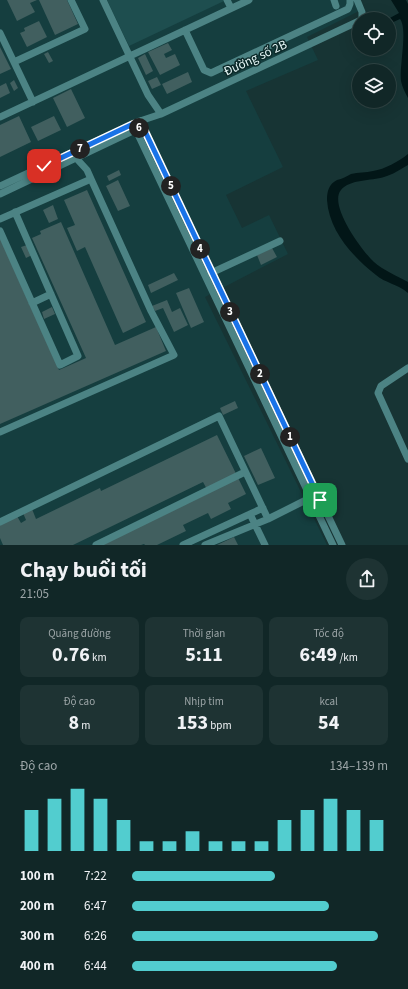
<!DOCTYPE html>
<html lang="vi">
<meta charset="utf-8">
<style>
body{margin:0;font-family:"Source Sans 3",sans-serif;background:#1e3333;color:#f1f3f6;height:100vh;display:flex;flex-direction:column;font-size:15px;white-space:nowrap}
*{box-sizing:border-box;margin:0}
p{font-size:13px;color:#9ca5a7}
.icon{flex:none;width:22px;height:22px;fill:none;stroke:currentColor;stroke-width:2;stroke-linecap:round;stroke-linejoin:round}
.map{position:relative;height:545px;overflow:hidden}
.panel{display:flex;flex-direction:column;background:#112727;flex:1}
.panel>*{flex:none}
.controls{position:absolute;left:352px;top:12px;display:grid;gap:8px}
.controls a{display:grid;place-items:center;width:44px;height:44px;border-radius:50%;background:#112727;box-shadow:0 4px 16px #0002,0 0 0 1px #304444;font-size:20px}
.pin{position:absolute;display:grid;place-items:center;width:34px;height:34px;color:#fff;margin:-17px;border-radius:8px;box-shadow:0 2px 6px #0006}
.km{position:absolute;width:20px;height:20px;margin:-10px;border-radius:50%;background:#222;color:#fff;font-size:11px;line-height:20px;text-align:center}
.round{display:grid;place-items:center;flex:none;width:42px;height:42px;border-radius:21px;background:#1e3333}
.head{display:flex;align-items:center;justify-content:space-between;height:68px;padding:0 20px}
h1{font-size:22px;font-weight:700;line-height:30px}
.metrics{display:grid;grid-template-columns:repeat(3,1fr);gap:6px;height:68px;padding:4px 20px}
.metrics div{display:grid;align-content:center;border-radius:8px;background:#1e3333;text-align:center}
.metrics b{font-size:20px;font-weight:700}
.metrics small{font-size:11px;font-weight:400}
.metrics p{font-size:11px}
.chart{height:112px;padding:8px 20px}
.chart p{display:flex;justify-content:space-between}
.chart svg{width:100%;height:72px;margin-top:4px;stroke:#52cdcf;stroke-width:6}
ul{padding:0 20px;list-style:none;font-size:13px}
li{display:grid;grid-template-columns:64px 48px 1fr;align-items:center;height:30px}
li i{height:10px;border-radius:5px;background:#52cdcf}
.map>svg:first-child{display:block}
.built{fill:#153e3f}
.green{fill:#1e4e4f}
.water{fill:#021617}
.building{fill:#415f5f}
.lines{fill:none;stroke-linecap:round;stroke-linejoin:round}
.minor{stroke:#4c8384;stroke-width:7}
.route-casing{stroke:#fff;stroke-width:8}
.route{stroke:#1a73e8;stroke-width:5}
.labels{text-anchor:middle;stroke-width:3;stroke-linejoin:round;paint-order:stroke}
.street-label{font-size:13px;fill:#e6f7f7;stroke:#0c2a2a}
</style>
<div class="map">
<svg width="408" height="545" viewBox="0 0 408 545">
<rect width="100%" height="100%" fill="#173434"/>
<path class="built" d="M0,0H354L359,11L307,37L318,60L246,91L283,167L226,195L242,228L269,215L288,254L205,297L327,545H0Z"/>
<path class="green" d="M107,0H223L224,1L129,46Z"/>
<path class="water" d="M391,0H406L408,4V98C405,92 402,87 401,81C399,67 408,29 400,19L389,24V19H388L399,13Z
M408,154V165C401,169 392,175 384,177C371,181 350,179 341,190C328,205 363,252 374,262C383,270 397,276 408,282V293C398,284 385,283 376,275C353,257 329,231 327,200C327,191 329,184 337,180C342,179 347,176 351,174C358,172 366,173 373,171C385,169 398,162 408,154Z"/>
<path class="building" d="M7,0H37L30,3L35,12L17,21Z
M39,0H67L78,24L55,35Z
M39,21L47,37L27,47L20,33L25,31L24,28Z
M168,43L172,50L164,54L166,58L175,54L180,65L160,75L148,52Z
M0,47L11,69L0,74Z
M48,52L53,61L49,63L44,54Z
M145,54L153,71L146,75L138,58Z
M188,72L192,82L167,94L162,84Z
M157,77L161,85L152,89L148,81Z
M14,80L18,88L14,91L10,83Z
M6,83L10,93L0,98V86Z
M71,89L85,118L67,127L53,98Z
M19,116L31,142L0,157V125Z
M54,116L61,130L38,141L31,127Z
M119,170L121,175L109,181L107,176Z
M118,180L130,206L118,211L106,186Z
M87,190L146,322L123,333L85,247L77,251L67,228L75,225L64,200Z
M53,205L58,219L49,223L43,210Z
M61,222L115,345L156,327L166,351L0,424V238L59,370L86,358L32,238L41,234L40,231Z
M27,245L32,255L26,258L21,247Z
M272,248L277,257L261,265L257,255Z
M174,273L178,280L151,293L148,285Z
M189,288L204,322L191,328L176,293Z
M167,300L172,312L180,308L188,325L174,332L163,308L155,311L152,306Z
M52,307L55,314L44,319L42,312Z
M235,401L238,408L223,415L220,408Z
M217,435L246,494L228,503L231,509L211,519L208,513L183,525L186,531L157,545H145L144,544L141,545H101L209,493L203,482L73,545H3L0,538V524L17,516L21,523L26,520L23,513L32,509L36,519L100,488L101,491Z
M261,448L275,478L258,485L244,456Z
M234,537L238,545H217Z"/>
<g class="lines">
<path class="minor" d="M103,0L148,95L161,114
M227,0L231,8
M334,0L336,6
M357,0L362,12V19
M185,30L204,70L211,73L348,9L350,4V0
M0,33L33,102
M14,62L85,29L71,0
M0,117L249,0
M140,121L342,545
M133,124L333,545
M76,158L87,170L91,179
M0,186L140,121L161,114L359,21
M0,194L139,128
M0,219L91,179L151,311L174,355L0,432
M0,231L60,365L78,356L15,212
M211,273L280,241
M32,303L51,294
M408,368L381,386L378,393L408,459
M250,514L265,545
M0,522L219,416L268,519
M96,545L245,472
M183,545L263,508
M205,545L268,519L310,498"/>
</g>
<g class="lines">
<defs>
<path id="route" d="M44,166L133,124L136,130L143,127L320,500"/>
</defs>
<use href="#route" class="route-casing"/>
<use href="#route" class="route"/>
</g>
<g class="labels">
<g class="street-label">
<text transform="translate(255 57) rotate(-25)" y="5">Đường số 2B</text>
</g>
</g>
</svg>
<div class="controls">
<a><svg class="icon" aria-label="locate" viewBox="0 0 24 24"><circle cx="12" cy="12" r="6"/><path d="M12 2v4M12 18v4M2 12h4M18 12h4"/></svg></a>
<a><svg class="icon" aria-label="layers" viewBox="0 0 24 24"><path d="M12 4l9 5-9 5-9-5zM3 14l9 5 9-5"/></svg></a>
</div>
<div class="pin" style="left:320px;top:500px;background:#1e9e55"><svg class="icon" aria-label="arrive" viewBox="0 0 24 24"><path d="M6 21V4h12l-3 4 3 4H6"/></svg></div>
<div class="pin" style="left:44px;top:166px;background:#d93025"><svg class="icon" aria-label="check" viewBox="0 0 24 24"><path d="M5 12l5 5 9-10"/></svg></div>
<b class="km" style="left:290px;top:437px">1</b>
<b class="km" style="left:260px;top:374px">2</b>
<b class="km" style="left:230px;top:312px">3</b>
<b class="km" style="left:200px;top:249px">4</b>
<b class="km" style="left:171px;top:186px">5</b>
<b class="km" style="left:139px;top:128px">6</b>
<b class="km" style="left:80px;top:149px">7</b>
</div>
<section class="panel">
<div class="head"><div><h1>Chạy buổi tối</h1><p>21:05</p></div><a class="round"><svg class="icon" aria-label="share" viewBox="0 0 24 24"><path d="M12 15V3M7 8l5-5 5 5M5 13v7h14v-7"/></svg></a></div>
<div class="metrics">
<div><p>Quãng đường</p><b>0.76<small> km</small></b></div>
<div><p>Thời gian</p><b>5:11</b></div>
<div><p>Tốc độ</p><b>6:49<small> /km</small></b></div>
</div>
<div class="metrics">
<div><p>Độ cao</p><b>8<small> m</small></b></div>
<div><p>Nhịp tim</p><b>153<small> bpm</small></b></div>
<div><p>kcal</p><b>54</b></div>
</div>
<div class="chart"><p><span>Độ cao</span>134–139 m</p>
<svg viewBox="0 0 160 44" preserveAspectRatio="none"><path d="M5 44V19M15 44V12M25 44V6M35 44V12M45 44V25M55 44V38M65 44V38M75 44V32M85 44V38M95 44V38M105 44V38M115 44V25M125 44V19M135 44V12M145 44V19M155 44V25"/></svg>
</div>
<ul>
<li><b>100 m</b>7:22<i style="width:56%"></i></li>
<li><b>200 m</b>6:47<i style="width:77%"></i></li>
<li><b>300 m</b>6:26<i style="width:96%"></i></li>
<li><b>400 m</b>6:44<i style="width:80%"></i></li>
</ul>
</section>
